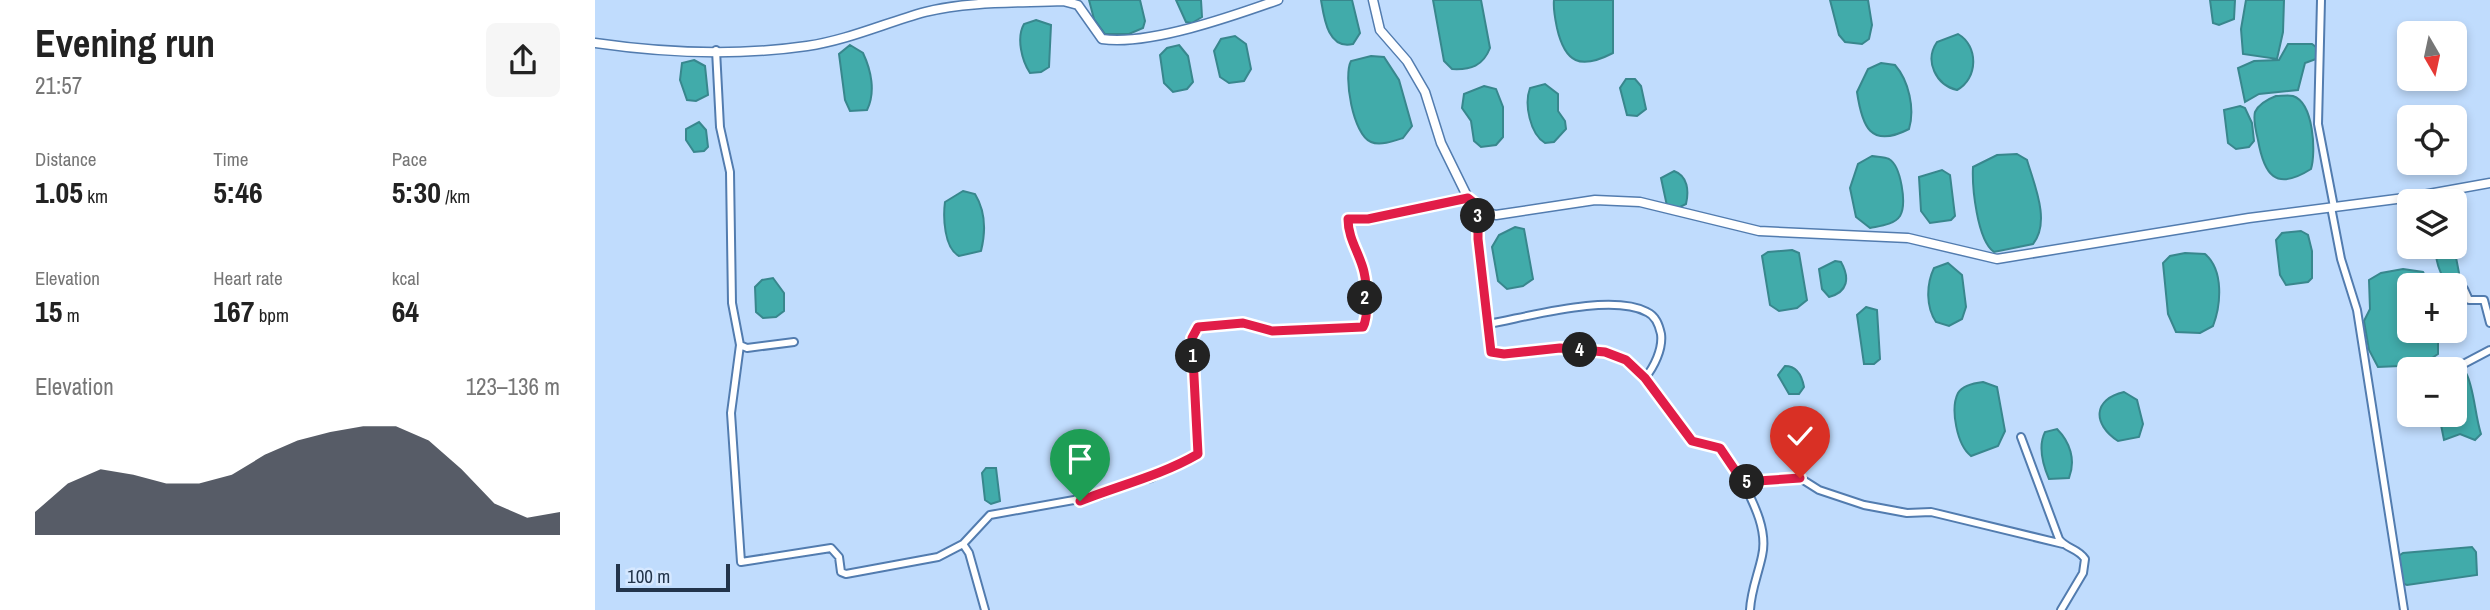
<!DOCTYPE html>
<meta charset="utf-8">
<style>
body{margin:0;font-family:"Archivo Narrow",sans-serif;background:#f6f6f6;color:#222;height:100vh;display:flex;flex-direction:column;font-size:26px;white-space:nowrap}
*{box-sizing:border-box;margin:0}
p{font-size:23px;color:#767676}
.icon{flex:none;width:38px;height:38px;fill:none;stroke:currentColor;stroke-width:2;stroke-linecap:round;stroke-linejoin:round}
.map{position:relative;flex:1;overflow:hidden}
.sheet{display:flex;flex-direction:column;background:#fff;width:595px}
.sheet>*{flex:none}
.needle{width:46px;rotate:171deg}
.tools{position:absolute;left:1802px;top:21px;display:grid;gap:14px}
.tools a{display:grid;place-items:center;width:70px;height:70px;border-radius:10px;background:#fff;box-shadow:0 4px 10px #0003;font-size:35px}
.scale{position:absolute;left:21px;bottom:18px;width:114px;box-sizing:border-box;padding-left:7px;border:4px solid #22344a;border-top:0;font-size:19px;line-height:24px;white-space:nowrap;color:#22344a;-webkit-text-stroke:5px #d6e8ff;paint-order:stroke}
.pin{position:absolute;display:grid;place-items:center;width:60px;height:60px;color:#fff;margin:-72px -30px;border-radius:50% 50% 50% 0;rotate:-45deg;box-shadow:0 0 7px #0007}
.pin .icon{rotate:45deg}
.km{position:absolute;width:35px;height:35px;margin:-18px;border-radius:50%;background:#222;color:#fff;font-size:19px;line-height:35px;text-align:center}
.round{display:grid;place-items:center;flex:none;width:74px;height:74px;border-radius:10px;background:#f6f6f6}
.headline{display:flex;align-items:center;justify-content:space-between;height:119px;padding:0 35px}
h1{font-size:38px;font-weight:800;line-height:52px}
.stats{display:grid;grid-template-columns:repeat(3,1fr);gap:10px;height:119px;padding:7px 35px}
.stats div{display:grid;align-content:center}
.stats b{font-size:30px;font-weight:800}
.stats small{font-size:19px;font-weight:400}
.stats p{font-size:19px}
.chart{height:196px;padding:14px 35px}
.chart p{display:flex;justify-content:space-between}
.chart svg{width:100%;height:126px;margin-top:7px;fill:#111827;opacity:.7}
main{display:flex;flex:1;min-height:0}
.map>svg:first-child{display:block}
.water{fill:#41abaa;stroke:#38878d;stroke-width:2}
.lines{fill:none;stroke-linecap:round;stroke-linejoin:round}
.minor-casing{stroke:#527caf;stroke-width:10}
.tertiary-casing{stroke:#527caf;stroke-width:11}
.minor{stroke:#fff;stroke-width:6}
.tertiary{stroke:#fff;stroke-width:8}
.route-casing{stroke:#fff;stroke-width:14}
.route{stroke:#e11d48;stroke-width:9}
</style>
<main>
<section class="sheet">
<div class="headline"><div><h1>Evening run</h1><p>21:57</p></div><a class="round"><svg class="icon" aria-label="share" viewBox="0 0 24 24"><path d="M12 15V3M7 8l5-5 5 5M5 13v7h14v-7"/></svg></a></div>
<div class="stats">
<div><p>Distance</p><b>1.05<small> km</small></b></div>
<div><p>Time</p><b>5:46</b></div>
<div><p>Pace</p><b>5:30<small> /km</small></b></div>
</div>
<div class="stats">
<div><p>Elevation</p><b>15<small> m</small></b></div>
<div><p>Heart rate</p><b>167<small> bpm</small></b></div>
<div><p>kcal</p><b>64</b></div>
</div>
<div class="chart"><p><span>Elevation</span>123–136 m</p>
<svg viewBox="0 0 160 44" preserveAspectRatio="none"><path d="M0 44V36L10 26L20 21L30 23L40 26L50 26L60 23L70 16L80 11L90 8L100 6L110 6L120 11L130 21L140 33L150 38L160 36V44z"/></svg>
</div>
</section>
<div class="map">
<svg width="1895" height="610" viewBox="0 0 1895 610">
<rect width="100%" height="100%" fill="#c0dcfd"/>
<path class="water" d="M494,0H545L550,21L548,28L534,34H510L499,19Z
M581,0H606L607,17L597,23L591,22Z
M726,0H757L765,33L758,44C733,50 729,18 726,0Z
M838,0H886L895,48C888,66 876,70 857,69L849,61Z
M959,0H1018V53C985,70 970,63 962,28C960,18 958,9 959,0Z
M1235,0H1273L1277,25L1274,39L1267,44L1250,42L1244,35Z
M1615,0H1640L1639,19L1624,25L1618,23Z
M1651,0H1689L1688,32L1682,59L1648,54L1646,29Z
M441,20L456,25L454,67L446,72L435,73C427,61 421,38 429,24Z
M1363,34C1384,46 1383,79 1362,90C1341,85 1329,61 1342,42Z
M640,36L651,44L656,69L649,81L634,83L625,77L619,51L626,39Z
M1693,44H1717L1721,47V59L1710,63L1703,90L1664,94L1650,102L1643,68L1659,61L1684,60Z
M255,45L268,53C276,70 281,92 272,110L255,111L250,100L244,54Z
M584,45L593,56L598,82L592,89L578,92L569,83L565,55L572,48Z
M776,56L789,57L804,80L817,126L808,138C799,141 785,146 776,142C758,135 748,76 756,61Z
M99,60L110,66L113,95L101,101L92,100L85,80L87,63Z
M1286,63L1300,65C1314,81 1320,109 1314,129C1275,149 1267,126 1262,92L1273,69Z
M1031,79H1040L1046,86L1051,109L1042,116L1032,115L1025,88Z
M950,84L963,94V111L970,121L971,129L959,142L950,143C935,134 929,104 935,88Z
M889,86L901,89L908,107V137L901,145L886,147L879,141L876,121L867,108L869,94Z
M1681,96C1686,96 1694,95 1698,96C1719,103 1721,153 1716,169C1680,192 1669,174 1663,140C1661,132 1658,120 1660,112C1664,104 1673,99 1681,96Z
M1645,106L1650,108L1657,123L1659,141L1654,147L1641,149L1633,143L1629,110Z
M104,122L111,130L113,147L109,151L99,152L91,140V129Z
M1422,154L1432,160C1439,184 1456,222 1438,244L1399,252C1382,240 1377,187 1378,167L1402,155Z
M1277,156C1282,157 1290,157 1294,159C1306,166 1312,204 1305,216C1299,225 1284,226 1275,228L1261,217L1255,188L1263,164Z
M1347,170L1355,175L1360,216L1356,220L1335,223L1326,211L1324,177Z
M1079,171C1093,176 1094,191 1091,204L1081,209L1072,206L1066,178Z
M368,191L380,194C391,212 391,231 386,251L364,256C349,248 348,217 350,202Z
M920,227L929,229L938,279L928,286L912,289L903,281L897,247L904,235Z
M1706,231L1713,235L1717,251V278L1713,282L1691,285L1685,275L1681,240L1687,233Z
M1841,247H1859L1865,278L1853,282C1844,275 1840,258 1841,247Z
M1197,250L1204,253L1212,300L1202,308L1184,311L1175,305L1167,256L1173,252Z
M1590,253L1610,254C1629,270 1626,305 1618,326L1605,333L1581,332L1573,314L1568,263L1575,256Z
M1240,261L1246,262C1255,278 1253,292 1234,297L1227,289L1224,269Z
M1353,263L1367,275L1371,307L1367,319L1354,326L1341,322C1331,307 1331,285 1339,268Z
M1808,269L1828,272L1835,285H1815V331H1843V354L1834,360L1805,366L1783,367L1774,350L1769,321L1775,309L1774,280L1786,273Z
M178,278L189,293V311L181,317L168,318L161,312L160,287L167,280Z
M1271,307L1282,310L1285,359L1279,364H1269L1262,315Z
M1190,366C1202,366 1207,376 1209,387L1204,394H1194L1183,375Z
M1867,371L1871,373C1879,387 1880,416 1886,434L1880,440L1865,434L1849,440L1844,415H1860V373Z
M1388,382L1402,387L1410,431L1403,446L1376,456C1362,445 1355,409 1363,393C1368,385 1379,383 1388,382Z
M1529,392L1542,400L1548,424L1544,437L1523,441C1497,424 1498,399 1529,392Z
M1462,429C1475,442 1481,460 1474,478L1454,479C1448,465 1443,446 1450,432Z
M391,468H401L405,501L396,504L390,500L387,473Z
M1877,547L1881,552L1882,575L1812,585L1806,583L1802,557L1808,553Z"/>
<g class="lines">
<defs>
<path id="minor" d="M1726,0L1723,124L1739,207
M121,50L125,127L135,172L137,303L145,345L152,348L199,342
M883,206V239L896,352L910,354L965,348L1010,352L1031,360L1050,378L1097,441L1125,448L1148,482L1205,478L1224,490L1269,505L1312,513L1336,512L1468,544
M1736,207L1746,259L1762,310L1809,610
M1854,282L1856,285
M1860,289H1869L1874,300H1889L1895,323
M893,324C933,317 1016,293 1052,312C1061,316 1064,325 1066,334C1068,349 1059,367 1050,378
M145,345L136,413L146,562L236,548L244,557L246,572L251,574L343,557L368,544L395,515L507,495L529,484L556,478L603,454L597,338L603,327L648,323L677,331L768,327C774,316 772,285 769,272C765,254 753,239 753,219H773L873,198
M1859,369L1895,350
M1426,437L1464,539C1471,549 1483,548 1490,559L1488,573L1466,610
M1148,482C1159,504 1173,531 1167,556C1163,575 1156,590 1155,610
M368,544L374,553L390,610"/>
<path id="tertiary" d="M778,0L785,30L812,61L830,92L846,143L873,198L890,212L901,215L1000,200L1045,202L1164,231L1313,238L1402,259L1654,218L1817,197L1895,183
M0,43C69,53 143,56 212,46C253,40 290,23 330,12C373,1 423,3 468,1L483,5L507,39C553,46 638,16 683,0"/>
</defs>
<use href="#minor" class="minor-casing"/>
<use href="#tertiary" class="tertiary-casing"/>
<use href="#minor" class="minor"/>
<use href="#tertiary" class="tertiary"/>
</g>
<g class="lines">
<defs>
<path id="route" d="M485,501C525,485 565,476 603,454L597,338L603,327L648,323L677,331L768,327C774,316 772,285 769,272C765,254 753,239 753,219H773L873,198L883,206V239L896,352L909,354L965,348L1010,352L1031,360L1050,378L1097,441L1125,448L1148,482L1205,478"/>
</defs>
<use href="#route" class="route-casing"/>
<use href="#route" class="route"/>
</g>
</svg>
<div class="tools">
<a><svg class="needle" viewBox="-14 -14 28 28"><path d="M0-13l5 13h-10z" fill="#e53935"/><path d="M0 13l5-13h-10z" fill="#767676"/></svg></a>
<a><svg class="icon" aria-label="locate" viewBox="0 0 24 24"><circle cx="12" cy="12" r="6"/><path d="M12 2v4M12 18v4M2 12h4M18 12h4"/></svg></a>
<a><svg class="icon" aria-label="layers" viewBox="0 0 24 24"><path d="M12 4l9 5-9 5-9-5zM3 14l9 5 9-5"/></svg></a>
<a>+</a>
<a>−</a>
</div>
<div class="scale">100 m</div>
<div class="pin" style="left:485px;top:501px;background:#1e9e55"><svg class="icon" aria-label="arrive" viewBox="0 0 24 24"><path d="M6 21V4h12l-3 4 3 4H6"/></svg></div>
<div class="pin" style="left:1205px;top:478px;background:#d93025"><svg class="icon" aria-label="check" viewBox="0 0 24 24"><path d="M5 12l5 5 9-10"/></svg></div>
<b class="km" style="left:598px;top:356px">1</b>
<b class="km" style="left:770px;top:298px">2</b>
<b class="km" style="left:883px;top:216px">3</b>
<b class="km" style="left:985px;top:350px">4</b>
<b class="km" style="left:1152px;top:482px">5</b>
</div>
</main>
